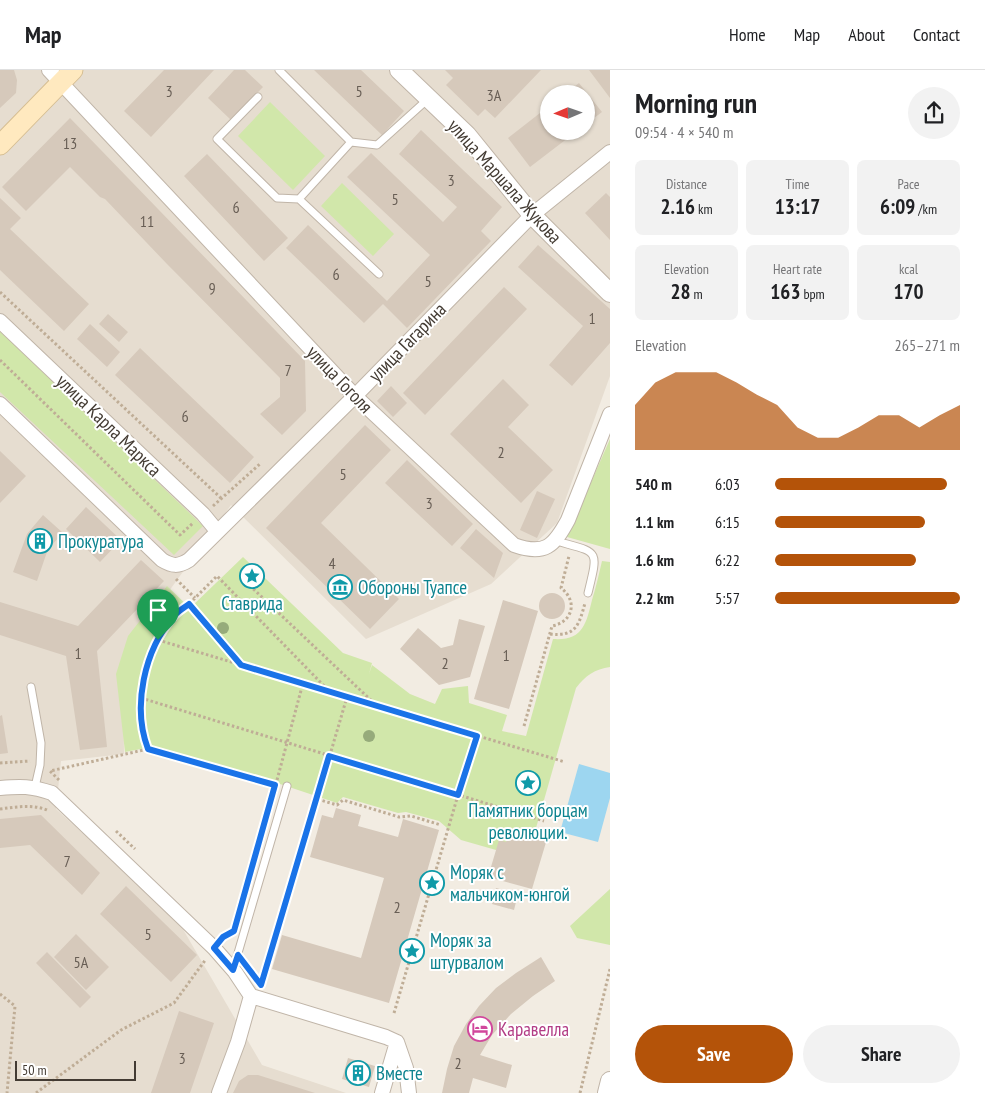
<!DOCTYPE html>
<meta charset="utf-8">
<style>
body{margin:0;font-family:"PT Sans Narrow",sans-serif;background:#f2f2f2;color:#202124;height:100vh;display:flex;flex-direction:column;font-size:19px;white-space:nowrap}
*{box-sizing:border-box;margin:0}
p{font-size:16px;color:#757577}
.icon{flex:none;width:28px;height:28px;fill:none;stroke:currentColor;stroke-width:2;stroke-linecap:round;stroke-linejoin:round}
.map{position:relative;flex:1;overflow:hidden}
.side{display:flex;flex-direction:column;background:#fff;width:375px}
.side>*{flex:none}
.needle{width:32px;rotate:268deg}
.buttons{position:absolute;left:540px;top:15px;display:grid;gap:10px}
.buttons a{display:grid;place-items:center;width:55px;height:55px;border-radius:50%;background:#fff;box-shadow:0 1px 4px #0004;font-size:25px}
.scale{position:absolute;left:15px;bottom:12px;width:121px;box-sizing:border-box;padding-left:5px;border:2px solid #433b33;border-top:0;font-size:14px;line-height:18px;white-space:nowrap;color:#433b33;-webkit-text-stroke:4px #fff;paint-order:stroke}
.pin{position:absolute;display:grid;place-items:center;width:42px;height:42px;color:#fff;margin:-51px -21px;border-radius:50% 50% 50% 0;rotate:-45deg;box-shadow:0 0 5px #0007}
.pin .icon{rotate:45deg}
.round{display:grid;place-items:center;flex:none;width:52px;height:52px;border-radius:26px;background:#f2f2f2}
.head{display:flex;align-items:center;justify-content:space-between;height:85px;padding:0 25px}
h1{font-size:28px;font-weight:800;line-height:38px}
.stats{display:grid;grid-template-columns:repeat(3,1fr);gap:8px;height:85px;padding:5px 25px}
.stats div{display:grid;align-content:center;border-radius:8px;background:#f2f2f2;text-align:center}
.stats b{font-size:21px;font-weight:800}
.stats small{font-size:14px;font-weight:400}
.stats p{font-size:14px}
.chart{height:140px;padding:10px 25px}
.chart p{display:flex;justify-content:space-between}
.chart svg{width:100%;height:90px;margin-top:5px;fill:#b45309;opacity:.7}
.cta{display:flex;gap:10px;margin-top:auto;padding:10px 25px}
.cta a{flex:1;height:58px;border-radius:30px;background:#b45309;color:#fff;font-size:20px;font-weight:800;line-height:58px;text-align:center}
.cta a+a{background:#f2f2f2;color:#202124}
ul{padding:0 25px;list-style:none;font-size:16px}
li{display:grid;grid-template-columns:80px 60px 1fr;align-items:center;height:38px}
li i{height:12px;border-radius:6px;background:#b45309}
header{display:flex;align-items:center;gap:30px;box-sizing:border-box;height:70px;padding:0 25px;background:#fff;border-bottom:1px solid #e0e0e0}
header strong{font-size:24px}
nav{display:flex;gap:28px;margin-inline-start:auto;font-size:18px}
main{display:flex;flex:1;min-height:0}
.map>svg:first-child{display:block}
.residential{fill:#e6ddd0;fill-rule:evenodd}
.green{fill:#d1e7aa}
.water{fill:#9dd6f0}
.building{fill:#d6c9bb}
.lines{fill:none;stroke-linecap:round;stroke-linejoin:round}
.service-casing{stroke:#c0b5a8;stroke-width:9}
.minor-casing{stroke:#c0b5a8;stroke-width:16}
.tertiary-casing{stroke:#c0b5a8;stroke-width:20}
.secondary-casing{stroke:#d6be93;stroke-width:21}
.path{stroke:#bfad96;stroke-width:3;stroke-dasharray:2.5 2.5;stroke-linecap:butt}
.service{stroke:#fff;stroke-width:7}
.minor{stroke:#fff;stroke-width:14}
.tertiary{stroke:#fff;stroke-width:18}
.secondary{stroke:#ffe9bf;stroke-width:19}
.tree{fill:#96ab7b}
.route-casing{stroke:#fff;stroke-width:10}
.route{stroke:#1a73e8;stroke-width:6}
.labels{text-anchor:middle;stroke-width:4;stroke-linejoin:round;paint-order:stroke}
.number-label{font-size:16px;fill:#685e55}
.street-label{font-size:19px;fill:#433b33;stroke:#fff}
.culture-label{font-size:19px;fill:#0d838f;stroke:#fff;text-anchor:start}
.hotel-label{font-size:19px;fill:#b23c85;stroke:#fff;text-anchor:start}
</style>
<header>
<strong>Map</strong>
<nav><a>Home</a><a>Map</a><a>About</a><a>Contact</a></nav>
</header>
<main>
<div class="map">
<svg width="610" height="1023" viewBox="0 0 610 1023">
<rect width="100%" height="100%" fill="#f2ece2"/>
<path class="residential" d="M0,0H610V306L557,453L491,514L366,569L231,435L123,585L124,684L61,691L56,739L177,849L262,995L346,1023H0ZM549,24H586V61H549Z"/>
<path class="green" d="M270,32L325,86L293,120L238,66Z
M342,113L394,164L373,186L321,136Z
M0,261L203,456L174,485L0,322Z
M610,369V479L567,467Z
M243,487L343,583L372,593L369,604L372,595L410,624L435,634L442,619L468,616L469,633L507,645L502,661L526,666L553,569C583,571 586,554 592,530C596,517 599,504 602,491L610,492V597C595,599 585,606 576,618L534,765L510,758L506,772L496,780L461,770L439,751L406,742L398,743L343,727L337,733L277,713L151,677L125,682L116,604L128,566L167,516L190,538Z
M610,819V875L577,868L570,856Z"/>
<path class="water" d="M579,694L610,703V728L598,772L560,762Z"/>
<path class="building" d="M0,0H14L17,10L16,23L0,38Z
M164,0H214L151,67L124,41Z
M234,0H245L263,17L231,50L208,28Z
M314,0H361L404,41L382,65Z
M445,0H541L495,48L485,39L478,46L446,15L453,8Z
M589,0H610V28Z
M579,13L602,42L586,54V24H565Z
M549,36V61H577L530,97L508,68Z
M70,48L305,291L306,341L282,365L260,344L280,327V308L167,194L105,129L100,127L70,97L26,141L2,117Z
M421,60L502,137L481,161L491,171L407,258L383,234L364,253L286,178L308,155L387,231L430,185L347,107L371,83L443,152L457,137L399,84Z
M207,84L288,168L264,191L184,106Z
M606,123L610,127V170L585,143Z
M0,128L21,148L10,159L89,234L64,261L0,200Z
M538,175L610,239V273L572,316L549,295L583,256L518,197Z
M504,217L527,239L425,345L403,323Z
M108,244L128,262L119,272L99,254Z
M90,254L120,282L107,297L77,269Z
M140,278L254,387L230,413L115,305Z
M503,309L529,335L508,357L553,400L521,433L450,364Z
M391,316L407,333L393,347L377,331Z
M365,355L391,380L321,453L399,529L370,559L266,458Z
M0,381L26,406L0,433Z
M407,390L473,454L452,476L385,413Z
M537,421L555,429L537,468L520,460Z
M86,437L121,470L100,492L66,459Z
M43,445L63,463L48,479L37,511L13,502L27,464Z
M476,459L503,483L494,508L460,478Z
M141,490L164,511L97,581L107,677L80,680L66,586L0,565V532L78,556Z
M539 536a13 13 0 1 1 26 0a13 13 0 1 1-26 0Z
M503,530L538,541L509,639L474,629Z
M459,549L485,556L470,607L439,615L400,579L418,558L441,578L453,575Z
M2,645L8,683L0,684V646Z
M336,738L361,745L358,756L398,767L403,749L439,760L389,933L272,899L282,865L361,888L384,808L310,787L322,745L333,748Z
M41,745L100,803L82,825L30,775L0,778V749Z
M510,758L547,769L532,819L488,807L499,770L506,772Z
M126,816L197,885L171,912L100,844Z
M496,818L518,824L514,840L492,834Z
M76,864L109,897L86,920L54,887Z
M47,882L91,927L80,938L36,893Z
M541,887L555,911L533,926L511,944L492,965L480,985L512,995L506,1018L473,1008L469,1023H442L447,999L454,976L466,954L479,936L496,918L516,903Z
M179,941L214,953L190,1023H151Z
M348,988L375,996L369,1017L342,1009Z
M248,1005H258L315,1023H233L239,1011Z"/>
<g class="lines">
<defs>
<path id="service" d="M279,0L351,72
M258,27L217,69L277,128L299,129
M379,204L299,129L351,72L377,75L428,29
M556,471C599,483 599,478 588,523
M31,617L41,673L40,695L35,717
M233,900L287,716"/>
<path id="minor" d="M49,0L355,326L514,475C545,486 554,476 568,450L610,344
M0,251L203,444L217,461
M0,334L162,490C172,496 178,497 189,490L355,326L532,145L610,82
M0,718C21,716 31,716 52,723L214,878L235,902L251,926L386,967L397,972L406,998L409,1023
M219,1023L238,972L251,926
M382,1023L397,972"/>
<path id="tertiary" d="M399,0L467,65L532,145L610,223
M607,1023L610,1011"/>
<path id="secondary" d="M0,75L73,0"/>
</defs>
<use href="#service" class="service-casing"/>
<use href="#minor" class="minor-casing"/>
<use href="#tertiary" class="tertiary-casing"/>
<use href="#secondary" class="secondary-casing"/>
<path class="path" d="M0,222L222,429
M0,290L180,465L193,453
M213,436L261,393
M176,509L195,528
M246,512L376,635
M189,534L240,594
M550,564C576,567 579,555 585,533
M158,570L565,692
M141,628L544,751
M524,656L552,556C573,552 578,531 561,518L569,486
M148,679L275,715L274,718
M0,693L30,691
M59,710L50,701L148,679L143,658L141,632L144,601L158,570L174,545L189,534L217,506L329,621
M277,710L303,613
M317,729L347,627
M0,739C16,737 32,734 47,740
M116,761L135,779
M261,915L317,729L337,735L343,730L399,747L411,746L441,755
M0,924L15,936L7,1023
M394,943L458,725L477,666
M36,1023L121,960L174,933L206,889
M580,1023L610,899"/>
<use href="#service" class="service"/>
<use href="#minor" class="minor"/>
<use href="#tertiary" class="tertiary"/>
<use href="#secondary" class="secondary"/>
</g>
<g class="tree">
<circle cx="223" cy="558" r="6"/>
<circle cx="369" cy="666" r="6"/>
</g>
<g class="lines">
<defs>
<path id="route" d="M189,534L241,595L477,666L458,725L329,686L261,915L238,885L233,900L214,878L223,867L234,861L275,715L148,679C132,637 144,580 174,546C178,541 184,538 189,534Z"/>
</defs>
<use href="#route" class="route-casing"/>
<use href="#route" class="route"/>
</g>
<defs>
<symbol id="building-ring" viewBox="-11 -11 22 22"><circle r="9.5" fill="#fff" stroke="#0f9aa8" stroke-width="1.5"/><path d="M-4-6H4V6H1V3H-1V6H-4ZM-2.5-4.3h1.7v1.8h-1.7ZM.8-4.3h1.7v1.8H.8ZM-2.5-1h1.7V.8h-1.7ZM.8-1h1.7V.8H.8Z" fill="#0f9aa8"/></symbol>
<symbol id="sight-ring" viewBox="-11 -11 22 22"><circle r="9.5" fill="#fff" stroke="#0f9aa8" stroke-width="1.5"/><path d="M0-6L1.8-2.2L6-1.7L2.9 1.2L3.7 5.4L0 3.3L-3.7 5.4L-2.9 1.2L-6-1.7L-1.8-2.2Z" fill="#0f9aa8"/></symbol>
<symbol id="museum-ring" viewBox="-11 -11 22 22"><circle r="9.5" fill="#fff" stroke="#0f9aa8" stroke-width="1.5"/><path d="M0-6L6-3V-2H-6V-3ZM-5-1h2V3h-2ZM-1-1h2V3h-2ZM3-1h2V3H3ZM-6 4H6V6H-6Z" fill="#0f9aa8"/></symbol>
<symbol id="hotel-ring" viewBox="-11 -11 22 22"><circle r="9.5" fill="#fff" stroke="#d1479c" stroke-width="1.5"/><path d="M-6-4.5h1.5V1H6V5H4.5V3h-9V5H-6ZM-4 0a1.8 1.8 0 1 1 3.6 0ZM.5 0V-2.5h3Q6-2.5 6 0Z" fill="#d1479c"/></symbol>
</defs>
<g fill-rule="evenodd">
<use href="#building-ring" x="26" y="457" width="28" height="28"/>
<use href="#sight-ring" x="238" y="492" width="28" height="28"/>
<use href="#museum-ring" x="326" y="503" width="28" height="28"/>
<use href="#sight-ring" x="514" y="699" width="28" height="28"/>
<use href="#sight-ring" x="418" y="799" width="28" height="28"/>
<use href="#sight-ring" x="398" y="867" width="28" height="28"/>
<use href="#hotel-ring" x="466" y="945" width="28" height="28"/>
<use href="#building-ring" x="344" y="989" width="28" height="28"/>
</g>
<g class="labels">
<g class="number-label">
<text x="169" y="27">3</text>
<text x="359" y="27">5</text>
<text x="494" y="31">3А</text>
<text x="70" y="79">13</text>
<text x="451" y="116">3</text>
<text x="395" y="135">5</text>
<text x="236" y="143">6</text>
<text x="147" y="157">11</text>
<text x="336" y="210">6</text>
<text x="428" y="217">5</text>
<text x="212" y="224">9</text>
<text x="592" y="254">1</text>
<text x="288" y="306">7</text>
<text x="185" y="352">6</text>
<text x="501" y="388">2</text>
<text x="343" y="410">5</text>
<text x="429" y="439">3</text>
<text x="332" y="499">4</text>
<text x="78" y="589">1</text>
<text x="506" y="591">1</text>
<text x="445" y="599">2</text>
<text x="67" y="797">7</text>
<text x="397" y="843">2</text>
<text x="148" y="870">5</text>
<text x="81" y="898">5А</text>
<text x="182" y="994">3</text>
<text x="458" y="999">2</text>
</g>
<g class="street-label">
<text transform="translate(505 111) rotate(48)" y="7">улица Маршала Жукова</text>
<text transform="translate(407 272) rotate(-46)" y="7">улица Гагарина</text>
<text transform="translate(340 309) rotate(46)" y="7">улица Гоголя</text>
<text transform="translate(109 355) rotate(44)" y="7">улица Карла Маркса</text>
</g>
<g class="culture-label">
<text x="58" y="478">Прокуратура</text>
<text x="358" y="524">Обороны Туапсе</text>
<text x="252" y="540" text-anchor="middle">Ставрида</text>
<text x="528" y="747" text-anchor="middle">Памятник борцам<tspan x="528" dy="22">революции.</tspan></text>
<text x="450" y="809">Моряк с<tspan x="450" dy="22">мальчиком-юнгой</tspan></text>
<text x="430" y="877">Моряк за<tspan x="430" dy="22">штурвалом</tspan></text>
<text x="376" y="1010">Вместе</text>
</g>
<g class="hotel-label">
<text x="498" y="966">Каравелла</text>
</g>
</g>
</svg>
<div class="buttons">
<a><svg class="needle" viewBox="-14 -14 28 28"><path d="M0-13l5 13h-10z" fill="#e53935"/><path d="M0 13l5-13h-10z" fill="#757577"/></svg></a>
</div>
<div class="scale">50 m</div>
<div class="pin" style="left:158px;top:570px;background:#1e9e55"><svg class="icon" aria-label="arrive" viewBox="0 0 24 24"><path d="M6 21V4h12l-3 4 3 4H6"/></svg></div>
</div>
<section class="side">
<div class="head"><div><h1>Morning run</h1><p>09:54 · 4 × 540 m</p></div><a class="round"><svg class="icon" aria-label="share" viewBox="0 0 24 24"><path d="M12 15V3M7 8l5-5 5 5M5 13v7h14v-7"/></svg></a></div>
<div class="stats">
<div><p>Distance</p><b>2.16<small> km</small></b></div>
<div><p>Time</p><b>13:17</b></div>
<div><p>Pace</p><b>6:09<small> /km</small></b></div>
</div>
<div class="stats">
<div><p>Elevation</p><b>28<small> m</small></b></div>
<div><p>Heart rate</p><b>163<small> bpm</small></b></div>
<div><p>kcal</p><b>170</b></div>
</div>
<div class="chart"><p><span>Elevation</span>265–271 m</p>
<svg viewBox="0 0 160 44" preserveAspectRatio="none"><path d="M0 44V22L10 11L20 6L30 6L40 6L50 11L60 17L70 22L80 33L90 38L100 38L110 33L120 27L130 27L140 33L150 27L160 22V44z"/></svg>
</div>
<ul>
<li><b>540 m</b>6:03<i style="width:93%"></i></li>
<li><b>1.1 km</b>6:15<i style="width:81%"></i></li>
<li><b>1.6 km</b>6:22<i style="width:76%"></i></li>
<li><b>2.2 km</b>5:57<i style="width:100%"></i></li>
</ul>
<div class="cta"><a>Save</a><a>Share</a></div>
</section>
</main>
